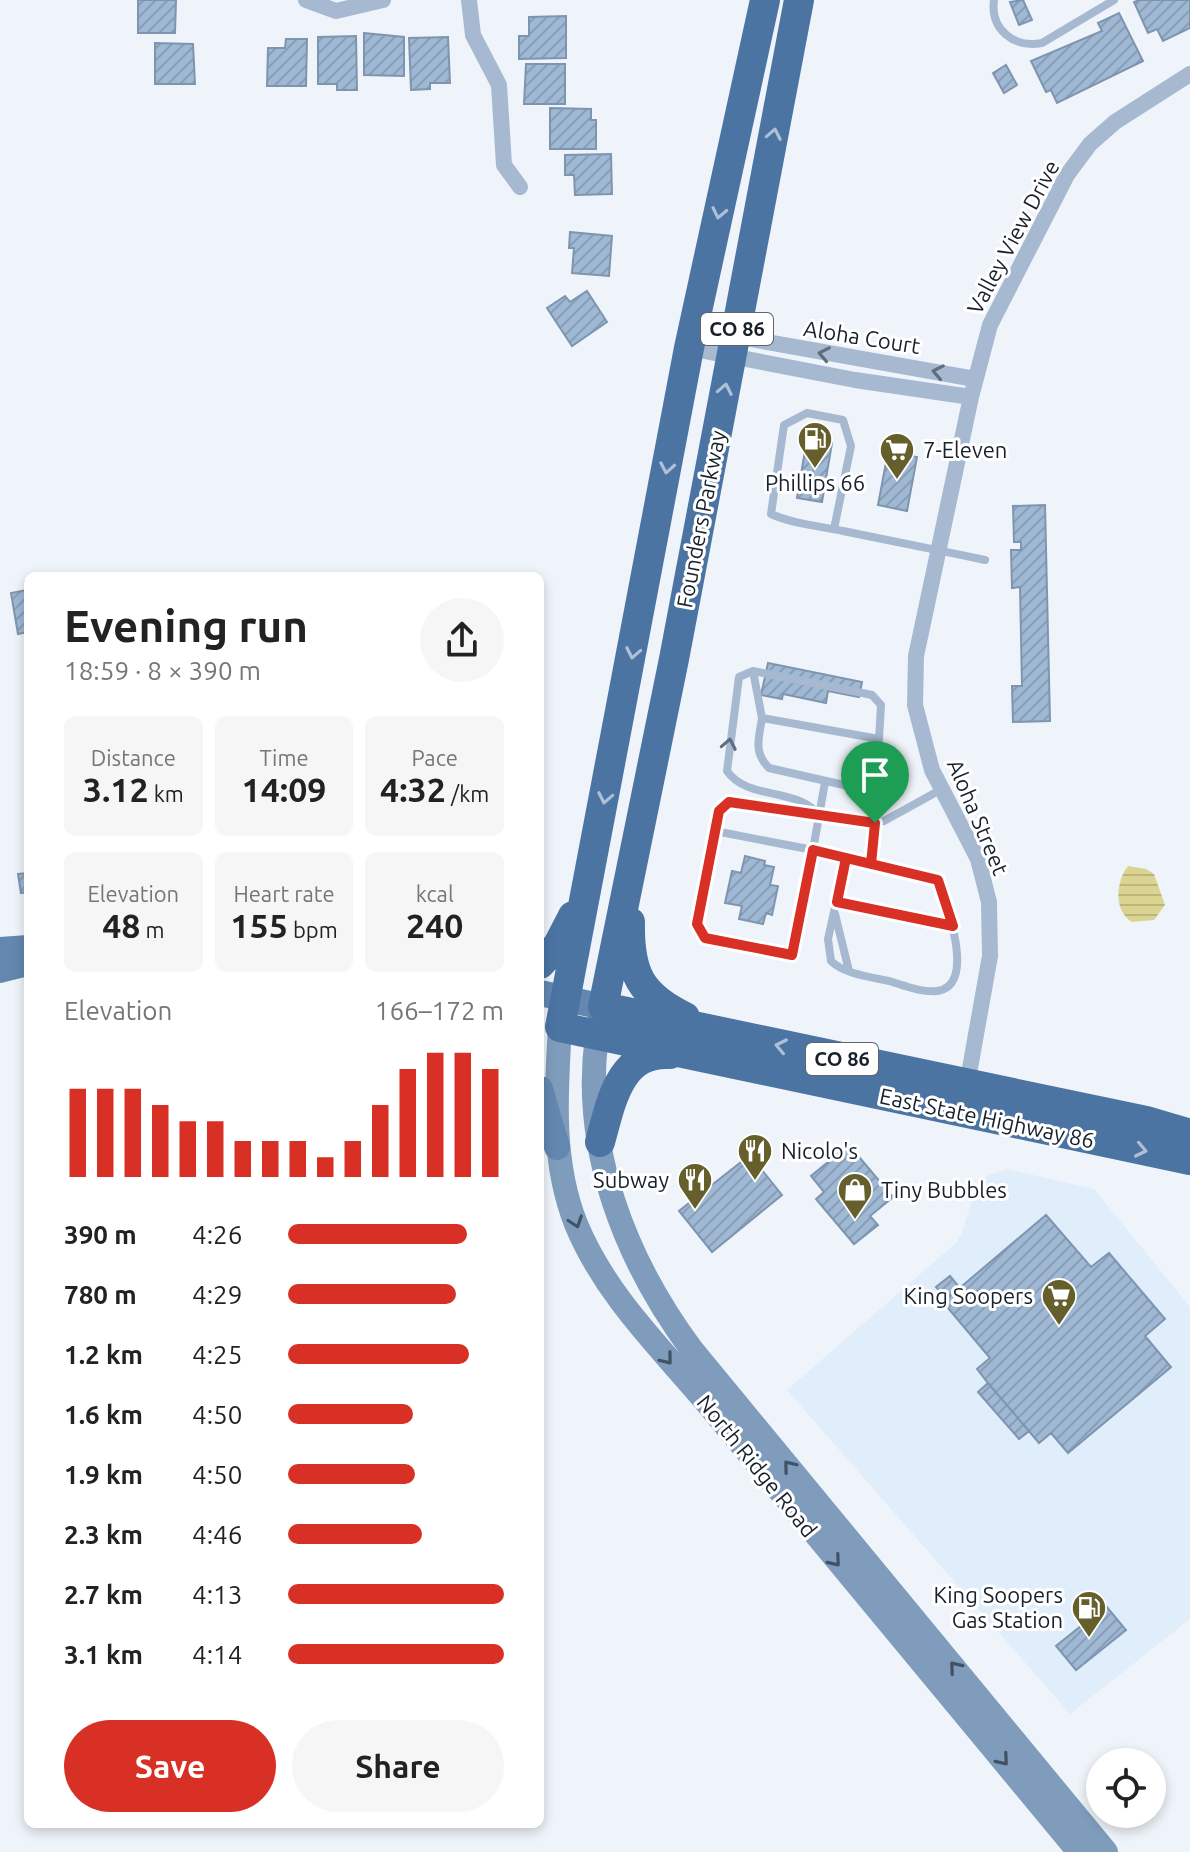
<!DOCTYPE html>
<meta charset="utf-8">
<style>
body{margin:0;font-family:Ubuntu,sans-serif;background:#f6f6f6;color:#222;height:100vh;display:flex;flex-direction:column;font-size:30px;white-space:nowrap}
*{box-sizing:border-box;margin:0}
p{font-size:26px;color:#767676}
.icon{flex:none;width:44px;height:44px;fill:none;stroke:currentColor;stroke-width:2;stroke-linecap:round;stroke-linejoin:round}
.map{position:relative;flex:1;overflow:hidden}
.panel{position:absolute;left:24px;top:572px;width:520px;height:1256px;display:flex;flex-direction:column;background:#fff;border-radius:12px;box-shadow:0 4px 12px #0003}
.panel>*{flex:none}
.controls{position:absolute;left:1086px;top:1748px;display:grid;gap:16px}
.controls a{display:grid;place-items:center;width:80px;height:80px;border-radius:50%;background:#fff;box-shadow:0 4px 12px #0003;font-size:40px}
.pin{position:absolute;display:grid;place-items:center;width:68px;height:68px;color:#fff;margin:-82px -34px;border-radius:50% 50% 50% 0;rotate:-45deg;box-shadow:0 0 8px #0007}
.pin .icon{rotate:45deg}
.round{display:grid;place-items:center;flex:none;width:84px;height:84px;border-radius:42px;background:#f6f6f6}
.head{display:flex;align-items:center;justify-content:space-between;height:136px;padding:0 40px}
h1{font-size:44px;font-weight:700;line-height:60px}
.figures{display:grid;grid-template-columns:repeat(3,1fr);gap:12px;height:136px;padding:8px 40px}
.figures div{display:grid;align-content:center;border-radius:12px;background:#f6f6f6;text-align:center}
.figures b{font-size:34px;font-weight:700}
.figures small{font-size:22px;font-weight:400}
.figures p{font-size:22px}
.chart{height:224px;padding:16px 40px}
.chart p{display:flex;justify-content:space-between}
.chart svg{width:100%;height:144px;margin-top:8px;stroke:#d93025;stroke-width:6}
.primary-button{display:flex;gap:16px;margin-top:auto;padding:16px 40px}
.primary-button a{flex:1;height:92px;border-radius:48px;background:#d93025;color:#fff;font-size:32px;font-weight:700;line-height:92px;text-align:center}
.primary-button a+a{background:#f6f6f6;color:#222}
ul{padding:0 40px;list-style:none;font-size:26px}
li{display:grid;grid-template-columns:128px 96px 1fr;align-items:center;height:60px}
li i{height:20px;border-radius:10px;background:#d93025}
.map>svg:first-child{display:block}
.built{fill:#e0edfb}
.water{fill:url(#water-rules)}
.building{fill:url(#building-hatch);stroke:#7e95b0;stroke-width:2}
.lines{fill:none;stroke-linecap:round;stroke-linejoin:round}
.lane{stroke:#a6b9d0;stroke-width:8}
.street{stroke:#a6b9d0;stroke-width:16}
.secondary{stroke:#7f9cbd;stroke-width:24}
.primary{stroke:#6387af;stroke-width:26}
.highway{stroke:#4b74a3;stroke-width:30}
.oneway{stroke:#aec0d6}
.oneway2{stroke:#5f6d7e}
.oneway3{stroke:#415265}
.route-casing{stroke:#fff;stroke-width:16}
.route{stroke:#d93025;stroke-width:10}
.labels{text-anchor:middle;stroke-width:6;stroke-linejoin:round;paint-order:stroke}
.shield{fill:#fff;stroke:#5d646b;stroke-width:2}
.shield-label{font-size:20px;font-weight:bold;fill:#18212b}
.street-label{font-size:22px;fill:#18212b;stroke:#fff}
.poi-label{font-size:22px;fill:#18212b;stroke:#fff;text-anchor:start}
</style>
<div class="map">
<svg width="1190" height="1852" viewBox="0 0 1190 1852">
<defs>
<pattern id="water-rules" width="6" height="5" patternUnits="userSpaceOnUse" patternTransform="scale(2)"><rect width="6" height="5" fill="#dbd491"/><path d="M0 2.5h6" fill="none" stroke="#bbb67d"/></pattern>
<pattern id="building-hatch" width="6" height="6" patternUnits="userSpaceOnUse" patternTransform="scale(2)"><rect width="6" height="6" fill="#9fb8d4"/><path d="M-1 1l2-2M0 6l6-6M5 7l2-2" fill="none" stroke="#889eb6"/></pattern>
</defs>
<rect width="100%" height="100%" fill="#eff4fa"/>
<path class="built" d="M1007,1169L1094,1189L1190,1307V1619L1070,1714L787,1390L956,1243L962,1233L974,1192L987,1176Z"/>
<path class="water" d="M1128,866L1146,869L1154,874L1165,905L1154,920L1132,922C1113,911 1116,881 1128,866Z"/>
<path class="building" d="M138,0H176L175,33H138Z
M1023,0L1032,20L1019,25L1010,2Z
M1139,0H1190V28L1163,41L1157,29L1148,33L1134,2Z
M1119,13L1143,61L1057,103L1051,90L1046,92L1031,61L1102,31L1098,23Z
M566,16V58L519,59V36H529V17Z
M364,33L404,37V76L364,75Z
M356,36L357,90H337V84H318V37Z
M448,37L450,83H430V89L411,90L409,38Z
M286,39H307L306,86H267L268,48H285Z
M155,43L193,44L195,84H155Z
M526,64H565V104H524Z
M1006,65L1017,85L1004,93L993,73Z
M550,108L591,109V120H596V149H550Z
M611,154L612,194L575,195L574,175H565V155Z
M570,232L612,236L609,276L572,273L574,248H569Z
M587,291L607,322L572,346L547,308L565,296L570,302Z
M807,439L832,443L822,502L797,498Z
M888,452L917,457L907,511L878,505Z
M1045,505L1050,721L1013,722L1012,686H1022L1020,587L1012,588L1011,550H1021V542H1014L1013,506Z
M25,582H28V632L18,634L11,593L27,590Z
M768,663L862,682L859,697L828,691L826,703L783,694L782,699L761,695Z
M745,856L765,861L764,865L774,867L770,885L778,886L772,915L766,913L763,924L739,919L742,906L725,903L732,871L741,873Z
M28,873V892L21,893L18,874Z
M849,1145L893,1197L870,1216L878,1225L854,1244L816,1199L824,1192L811,1176Z
M750,1155L782,1195L712,1252L679,1211Z
M1046,1215L1091,1267L1109,1253L1165,1319L1145,1336L1171,1367L1068,1453L1051,1433L1039,1443L988,1383L977,1369L990,1358L943,1302Z
M950,1276L960,1288L946,1299L936,1287Z
M988,1383L1029,1431L1019,1439L978,1392Z
M1106,1606L1126,1630L1076,1670L1056,1646Z"/>
<g class="lines">
<path class="lane" d="M994,0C990,30 1014,48 1042,43L1114,0
M834,529L851,446L843,420L807,413L784,425L771,514C793,524 820,526 843,531C891,541 938,550 985,560
M753,671L762,718
M762,718L879,739L870,791L769,768C753,752 759,738 762,718Z
M825,782L813,850L846,858
M819,815C795,786 748,801 727,771L739,677L753,671L872,695L881,705L879,739
M715,831L813,850L792,955L705,938L697,924L719,811L729,802L740,801L867,824L884,821L942,789
M846,858L938,880C945,901 978,986 937,991C922,993 903,985 889,981C871,977 844,974 831,961L828,939Z
M871,864L875,823
M837,902L953,926
M835,914L849,971"/>
<path class="street" d="M306,0L336,11L383,0
M469,0L473,35L499,85L504,165L520,187
M694,329L975,379
M689,348L855,380L971,397
M967,1085L990,956L989,902L978,859L932,770L915,705L916,656L971,397L990,325L1067,175L1090,144L1115,122L1190,74"/>
<path class="secondary" d="M560,1027C556,1093 551,1161 576,1224C606,1297 663,1350 712,1409C835,1556 957,1704 1079,1852
M597,1036C581,1149 626,1261 692,1350L1106,1852"/>
<path class="primary" d="M0,950L28,948
M0,970L28,963
M540,993L603,1007L599,1027
M540,1089L557,1147"/>
<path class="highway" d="M765,0L689,348L560,1027L1190,1160
M799,0L674,659L603,1007L1146,1121L1190,1134
M630,922C629,973 640,995 685,1017
M540,964L558,945L573,916
M600,1142C611,1103 619,1051 670,1054"/>
</g>
<defs><path id="oneway-chevron" d="M-2-3.5L2.5 0L-2 3.5" fill="none" stroke-width="1.6" stroke-linecap="round" stroke-linejoin="round" transform="scale(2)"/></defs>
<g class="oneway">
<use href="#oneway-chevron" transform="translate(774 134) rotate(-79)"/>
<use href="#oneway-chevron" transform="translate(719 213) rotate(102)"/>
<use href="#oneway-chevron" transform="translate(725 389) rotate(-79)"/>
<use href="#oneway-chevron" transform="translate(667 468) rotate(100)"/>
<use href="#oneway-chevron" transform="translate(633 653) rotate(101)"/>
<use href="#oneway-chevron" transform="translate(605 798) rotate(101)"/>
<use href="#oneway-chevron" transform="translate(781 1046) rotate(-168)"/>
<use href="#oneway-chevron" transform="translate(1141 1150) rotate(12)"/>
</g>
<g class="oneway2">
<use href="#oneway-chevron" transform="translate(824 354) rotate(-169)"/>
<use href="#oneway-chevron" transform="translate(938 372) rotate(-169)"/>
<use href="#oneway-chevron" transform="translate(729 744) rotate(-79)"/>
</g>
<g class="oneway3">
<use href="#oneway-chevron" transform="translate(576 1222) rotate(71)"/>
<use href="#oneway-chevron" transform="translate(667 1359) rotate(51)"/>
<use href="#oneway-chevron" transform="translate(789 1466) rotate(-129)"/>
<use href="#oneway-chevron" transform="translate(835 1561) rotate(50)"/>
<use href="#oneway-chevron" transform="translate(955 1667) rotate(-130)"/>
<use href="#oneway-chevron" transform="translate(1003 1760) rotate(50)"/>
</g>
<g class="lines">
<defs>
<path id="route" d="M875,823L729,802L719,811L697,924L705,938L792,955L813,850C854,860 896,870 938,880L953,926L837,902L846,858L871,864L875,823"/>
</defs>
<use href="#route" class="route-casing"/>
<use href="#route" class="route"/>
</g>
<defs>
<symbol id="fuel-pin" viewBox="-11 -11 22 30"><path d="M0 17L-7.5 6A9.5 9.5 0 1 1 7.5 6Z" fill="#655f2b" stroke="#fff"/><path d="M-5.5-6h7V0h2V4h1.3V-2.5L3-4.5l.8-.8L6-3V5H2.5V1h-1V6h-7ZM-4.2-4.7v3.2H.2V-4.7Z" fill="#fff"/></symbol>
<symbol id="supermarket-pin" viewBox="-11 -11 22 30"><path d="M0 17L-7.5 6A9.5 9.5 0 1 1 7.5 6Z" fill="#655f2b" stroke="#fff"/><path d="M-6-5.5h2.5l.6 2H6L4.5 2H-2.5L-4.4-4H-6ZM-1.5 3.2a1.3 1.3 0 1 0 .1 0ZM3 3.2a1.3 1.3 0 1 0 .1 0Z" fill="#fff"/></symbol>
<symbol id="restaurant-pin" viewBox="-11 -11 22 30"><path d="M0 17L-7.5 6A9.5 9.5 0 1 1 7.5 6Z" fill="#655f2b" stroke="#fff"/><path d="M-5-6h1v4h1v-4h1v4h1v-4h1v5L-1.5 .5V6h-2V.5L-5-1ZM5-6V6H3V1.5H1.5Q1.5-4 5-6Z" fill="#fff"/></symbol>
<symbol id="shop-pin" viewBox="-11 -11 22 30"><path d="M0 17L-7.5 6A9.5 9.5 0 1 1 7.5 6Z" fill="#655f2b" stroke="#fff"/><path d="M-5-2.5h2.3a2.7 3.5 0 0 1 5.4 0H5L5.5 6h-11ZM-1.5-2.5h3a1.5 2.3 0 0 0-3 0Z" fill="#fff"/></symbol>
</defs>
<g fill-rule="evenodd">
<use href="#fuel-pin" x="795" y="419" width="40" height="54"/>
<use href="#supermarket-pin" x="877" y="430" width="40" height="54"/>
<use href="#restaurant-pin" x="735" y="1131" width="40" height="54"/>
<use href="#restaurant-pin" x="675" y="1160" width="40" height="54"/>
<use href="#shop-pin" x="835" y="1170" width="40" height="54"/>
<use href="#supermarket-pin" x="1039" y="1276" width="40" height="54"/>
<use href="#fuel-pin" x="1069" y="1588" width="40" height="54"/>
</g>
<g class="labels">
<g class="shield">
<rect x="701" y="313" width="72" height="32" rx="6"/>
<rect x="806" y="1043" width="72" height="32" rx="6"/>
</g>
<g class="shield-label">
<text x="737" y="336">CO 86</text>
<text x="842" y="1066">CO 86</text>
</g>
<g class="street-label">
<text transform="translate(1013 237) rotate(-62)" y="8">Valley View Drive</text>
<text transform="translate(862 337) rotate(9)" y="8">Aloha Court</text>
<text transform="translate(701 519) rotate(-79)" y="8">Founders Parkway</text>
<text transform="translate(978 817) rotate(67)" y="8">Aloha Street</text>
<text transform="translate(987 1118) rotate(12)" y="8">East State Highway 86</text>
<text transform="translate(757 1466) rotate(51)" y="8">North Ridge Road</text>
</g>
<g class="poi-label">
<text x="923" y="458">7-Eleven</text>
<text x="815" y="491" text-anchor="middle">Phillips 66</text>
<text x="781" y="1159">Nicolo's</text>
<text x="669" y="1188" text-anchor="end">Subway</text>
<text x="881" y="1198">Tiny Bubbles</text>
<text x="1033" y="1304" text-anchor="end">King Soopers</text>
<text x="1063" y="1603" text-anchor="end">King Soopers<tspan x="1063" dy="25">Gas Station</tspan></text>
</g>
</g>
</svg>
<div class="controls">
<a><svg class="icon" aria-label="locate" viewBox="0 0 24 24"><circle cx="12" cy="12" r="6"/><path d="M12 2v4M12 18v4M2 12h4M18 12h4"/></svg></a>
</div>
<div class="pin" style="left:875px;top:823px;background:#1e9e55"><svg class="icon" aria-label="arrive" viewBox="0 0 24 24"><path d="M6 21V4h12l-3 4 3 4H6"/></svg></div>
<section class="panel">
<div class="head"><div><h1>Evening run</h1><p>18:59 · 8 × 390 m</p></div><a class="round"><svg class="icon" aria-label="share" viewBox="0 0 24 24"><path d="M12 15V3M7 8l5-5 5 5M5 13v7h14v-7"/></svg></a></div>
<div class="figures">
<div><p>Distance</p><b>3.12<small> km</small></b></div>
<div><p>Time</p><b>14:09</b></div>
<div><p>Pace</p><b>4:32<small> /km</small></b></div>
</div>
<div class="figures">
<div><p>Elevation</p><b>48<small> m</small></b></div>
<div><p>Heart rate</p><b>155<small> bpm</small></b></div>
<div><p>kcal</p><b>240</b></div>
</div>
<div class="chart"><p><span>Elevation</span>166–172 m</p>
<svg viewBox="0 0 160 44" preserveAspectRatio="none"><path d="M5 44V17M15 44V17M25 44V17M35 44V22M45 44V27M55 44V27M65 44V33M75 44V33M85 44V33M95 44V38M105 44V33M115 44V22M125 44V11M135 44V6M145 44V6M155 44V11"/></svg>
</div>
<ul>
<li><b>390 m</b>4:26<i style="width:83%"></i></li>
<li><b>780 m</b>4:29<i style="width:78%"></i></li>
<li><b>1.2 km</b>4:25<i style="width:84%"></i></li>
<li><b>1.6 km</b>4:50<i style="width:58%"></i></li>
<li><b>1.9 km</b>4:50<i style="width:59%"></i></li>
<li><b>2.3 km</b>4:46<i style="width:62%"></i></li>
<li><b>2.7 km</b>4:13<i style="width:100%"></i></li>
<li><b>3.1 km</b>4:14<i style="width:100%"></i></li>
</ul>
<div class="primary-button"><a>Save</a><a>Share</a></div>
</section>
</div>
